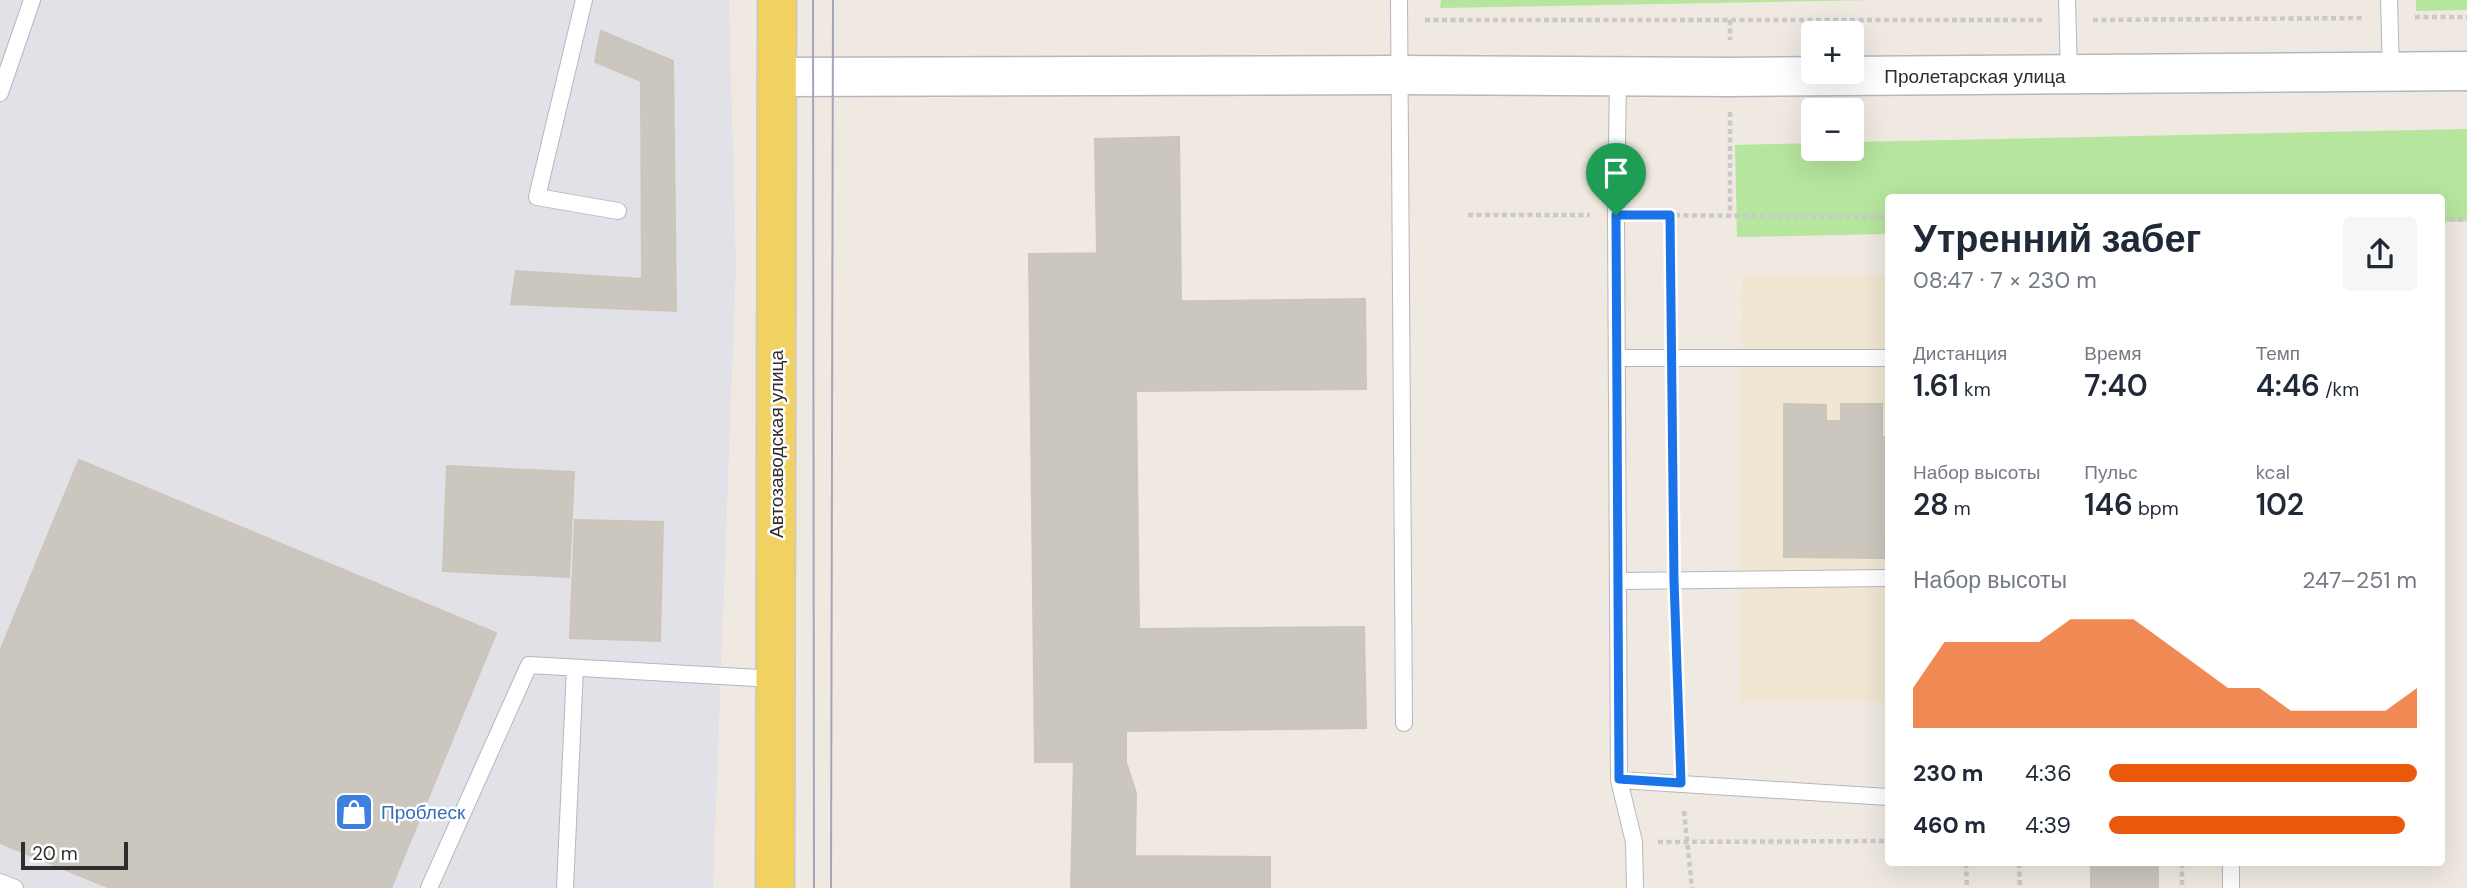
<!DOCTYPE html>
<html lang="ru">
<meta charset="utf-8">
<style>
body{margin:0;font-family:"DM Sans",sans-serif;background:#f6f6f7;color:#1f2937;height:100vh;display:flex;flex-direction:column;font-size:26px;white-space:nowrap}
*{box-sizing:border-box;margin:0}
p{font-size:23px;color:#747a83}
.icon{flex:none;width:38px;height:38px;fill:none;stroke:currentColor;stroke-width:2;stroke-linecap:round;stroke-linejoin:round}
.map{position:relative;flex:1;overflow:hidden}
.details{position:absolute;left:1885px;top:194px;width:560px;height:672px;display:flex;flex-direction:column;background:#fff;border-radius:7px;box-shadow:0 7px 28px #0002}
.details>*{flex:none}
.controls{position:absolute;left:1801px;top:21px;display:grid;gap:14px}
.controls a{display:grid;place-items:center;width:63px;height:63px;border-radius:7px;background:#fff;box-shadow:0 7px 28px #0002;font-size:35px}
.scale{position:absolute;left:21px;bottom:18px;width:107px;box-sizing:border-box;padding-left:7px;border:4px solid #2e2e2e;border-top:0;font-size:19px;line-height:24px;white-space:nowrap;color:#2e2e2e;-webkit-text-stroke:5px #fff;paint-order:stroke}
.pin{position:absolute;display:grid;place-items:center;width:60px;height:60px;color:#fff;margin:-72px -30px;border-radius:50% 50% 50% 0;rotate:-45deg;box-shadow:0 0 7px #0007}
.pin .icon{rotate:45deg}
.round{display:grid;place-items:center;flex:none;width:74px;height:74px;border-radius:7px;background:#f6f6f7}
.summary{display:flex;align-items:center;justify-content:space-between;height:119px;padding:0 28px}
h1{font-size:38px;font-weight:600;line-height:52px}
.figures{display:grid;grid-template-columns:repeat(3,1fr);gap:10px;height:119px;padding:7px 28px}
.figures div{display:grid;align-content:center}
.figures b{font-size:30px;font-weight:600}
.figures small{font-size:19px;font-weight:400}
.figures p{font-size:19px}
.chart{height:196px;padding:14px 28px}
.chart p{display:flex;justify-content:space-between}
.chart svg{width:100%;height:126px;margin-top:7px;fill:#ea580c;opacity:.7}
ul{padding:0 28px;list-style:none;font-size:23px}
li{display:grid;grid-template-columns:112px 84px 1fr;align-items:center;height:52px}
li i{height:18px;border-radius:9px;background:#ea580c}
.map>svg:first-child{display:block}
.industrial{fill:#e3e1e8}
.education{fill:#f0e6d1}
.green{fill:#b6e59e}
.building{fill:#cbc7bf;stroke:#cbc5ba;stroke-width:2}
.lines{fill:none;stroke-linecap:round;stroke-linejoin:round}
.lane-casing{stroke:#b4b7c1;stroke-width:18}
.secondary-casing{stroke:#b4b7c1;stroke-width:41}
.primary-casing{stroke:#c9c9c9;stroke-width:41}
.path{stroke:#c9c9c9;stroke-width:4.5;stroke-dasharray:5 3.5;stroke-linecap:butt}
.lane{stroke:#fff;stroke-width:16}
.secondary{stroke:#fff;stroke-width:38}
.primary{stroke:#f2d163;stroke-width:38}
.tram{stroke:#a3a6b8;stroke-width:2}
.route-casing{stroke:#fff;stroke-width:14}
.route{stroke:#1a73e8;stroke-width:9}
.labels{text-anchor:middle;stroke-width:5;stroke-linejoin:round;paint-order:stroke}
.street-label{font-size:19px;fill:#2e2e2e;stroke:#fff}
.shop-label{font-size:19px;fill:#366cbe;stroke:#fff;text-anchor:start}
</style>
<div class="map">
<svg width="2467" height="888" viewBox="0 0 2467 888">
<rect width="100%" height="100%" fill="#efe9e1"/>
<path class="industrial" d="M0,0H729L736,265L713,888H0Z"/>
<path class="education" d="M1742,274L1888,275V702L1740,701Z"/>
<path class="green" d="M1441,0H1873L1440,8Z
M2416,0H2467V10L2416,11Z
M2467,129V221L2441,222V198H1888V234L1737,237L1735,145L1813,143V149H1852V142Z"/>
<path class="building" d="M601,31L673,61L676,311L511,304L516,271L642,279L641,81L595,62Z
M1179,137L1181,301L1123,302V253H1097L1095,139Z
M1123,253V302L1365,299L1366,389L1136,391L1139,629L1364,627L1366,728L1126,731V762H1035L1029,254Z
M1784,404L1826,405V421H1841V404H1882V437H1888V536H1884V558L1784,557Z
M79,460L496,633L391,888H110L0,843V651Z
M447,466L574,472L569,577L443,571Z
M575,520L663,522L660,641L570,638Z
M1074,761L1126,762L1136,793L1135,856L1270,857V888H1071Z
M2091,863H2158V888H2091Z"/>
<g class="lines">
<defs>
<path id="lane" d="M584,0L537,197L618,211
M1399,0L1404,723
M2067,0L2069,75
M2389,0L2391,72
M1618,77L1616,215L1619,780L1634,842L1635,888
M0,93L32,0
M1617,358H1888
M1618,581L1888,578
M1619,780L1888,797
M0,882L15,888
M429,888L529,665L775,679
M565,888L575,668
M2231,888V863"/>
<path id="secondary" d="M777,77L1398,75L1730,77L2467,71"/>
<path id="primary" d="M775,888L777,0"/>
</defs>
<use href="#lane" class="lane-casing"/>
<use href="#secondary" class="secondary-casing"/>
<use href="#primary" class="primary-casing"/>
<path class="path" d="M2415,17H2467
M1425,20H2043
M1730,20V40
M2093,20L2365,18
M1730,112V215
M1468,215H1590
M1641,215L1888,217
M1670,215V333
M2441,219L2467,220
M1671,384L1674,554
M1675,604L1680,760
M1684,811L1692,888
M1658,842L1888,841
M1966,863L1967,888
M2019,863L2020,888
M2182,863V888"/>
<use href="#lane" class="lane"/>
<use href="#secondary" class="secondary"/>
<use href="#primary" class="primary"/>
<path class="tram" d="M813,0L814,888
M831,888L833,0"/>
</g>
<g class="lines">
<defs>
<path id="route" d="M1616,215H1670L1674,580L1681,783L1619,779Z"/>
</defs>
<use href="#route" class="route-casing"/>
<use href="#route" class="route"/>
</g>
<defs>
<symbol id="shop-square" viewBox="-11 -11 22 22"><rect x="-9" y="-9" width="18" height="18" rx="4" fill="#3f7fe0" stroke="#fff"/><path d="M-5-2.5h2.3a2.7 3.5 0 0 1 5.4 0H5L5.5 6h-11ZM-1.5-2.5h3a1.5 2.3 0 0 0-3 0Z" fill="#fff"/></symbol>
</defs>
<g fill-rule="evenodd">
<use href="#shop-square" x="332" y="790" width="44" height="44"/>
</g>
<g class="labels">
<g class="street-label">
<text x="1975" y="83">Пролетарская улица</text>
<text transform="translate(776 444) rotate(-90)" y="7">Автозаводская улица</text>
</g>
<g class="shop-label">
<text x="381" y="819">Проблеск</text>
</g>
</g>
</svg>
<div class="controls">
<a>+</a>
<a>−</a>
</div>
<div class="scale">20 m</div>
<div class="pin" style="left:1616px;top:215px;background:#1e9e55"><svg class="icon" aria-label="arrive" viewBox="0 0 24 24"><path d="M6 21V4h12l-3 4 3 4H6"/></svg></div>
<section class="details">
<div class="summary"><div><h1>Утренний забег</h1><p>08:47 · 7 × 230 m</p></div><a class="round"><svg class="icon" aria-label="share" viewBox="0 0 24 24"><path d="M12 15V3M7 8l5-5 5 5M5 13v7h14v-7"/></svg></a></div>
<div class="figures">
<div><p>Дистанция</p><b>1.61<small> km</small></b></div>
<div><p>Время</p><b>7:40</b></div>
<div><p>Темп</p><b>4:46<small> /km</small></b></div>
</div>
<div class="figures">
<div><p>Набор высоты</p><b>28<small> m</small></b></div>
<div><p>Пульс</p><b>146<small> bpm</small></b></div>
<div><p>kcal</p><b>102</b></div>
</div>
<div class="chart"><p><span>Набор высоты</span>247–251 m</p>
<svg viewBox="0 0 160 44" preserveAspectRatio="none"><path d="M0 44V30L10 14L20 14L30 14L40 14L50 6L60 6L70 6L80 14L90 22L100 30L110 30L120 38L130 38L140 38L150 38L160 30V44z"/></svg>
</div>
<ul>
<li><b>230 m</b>4:36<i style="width:100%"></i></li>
<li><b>460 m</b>4:39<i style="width:96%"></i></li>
</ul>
</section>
</div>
